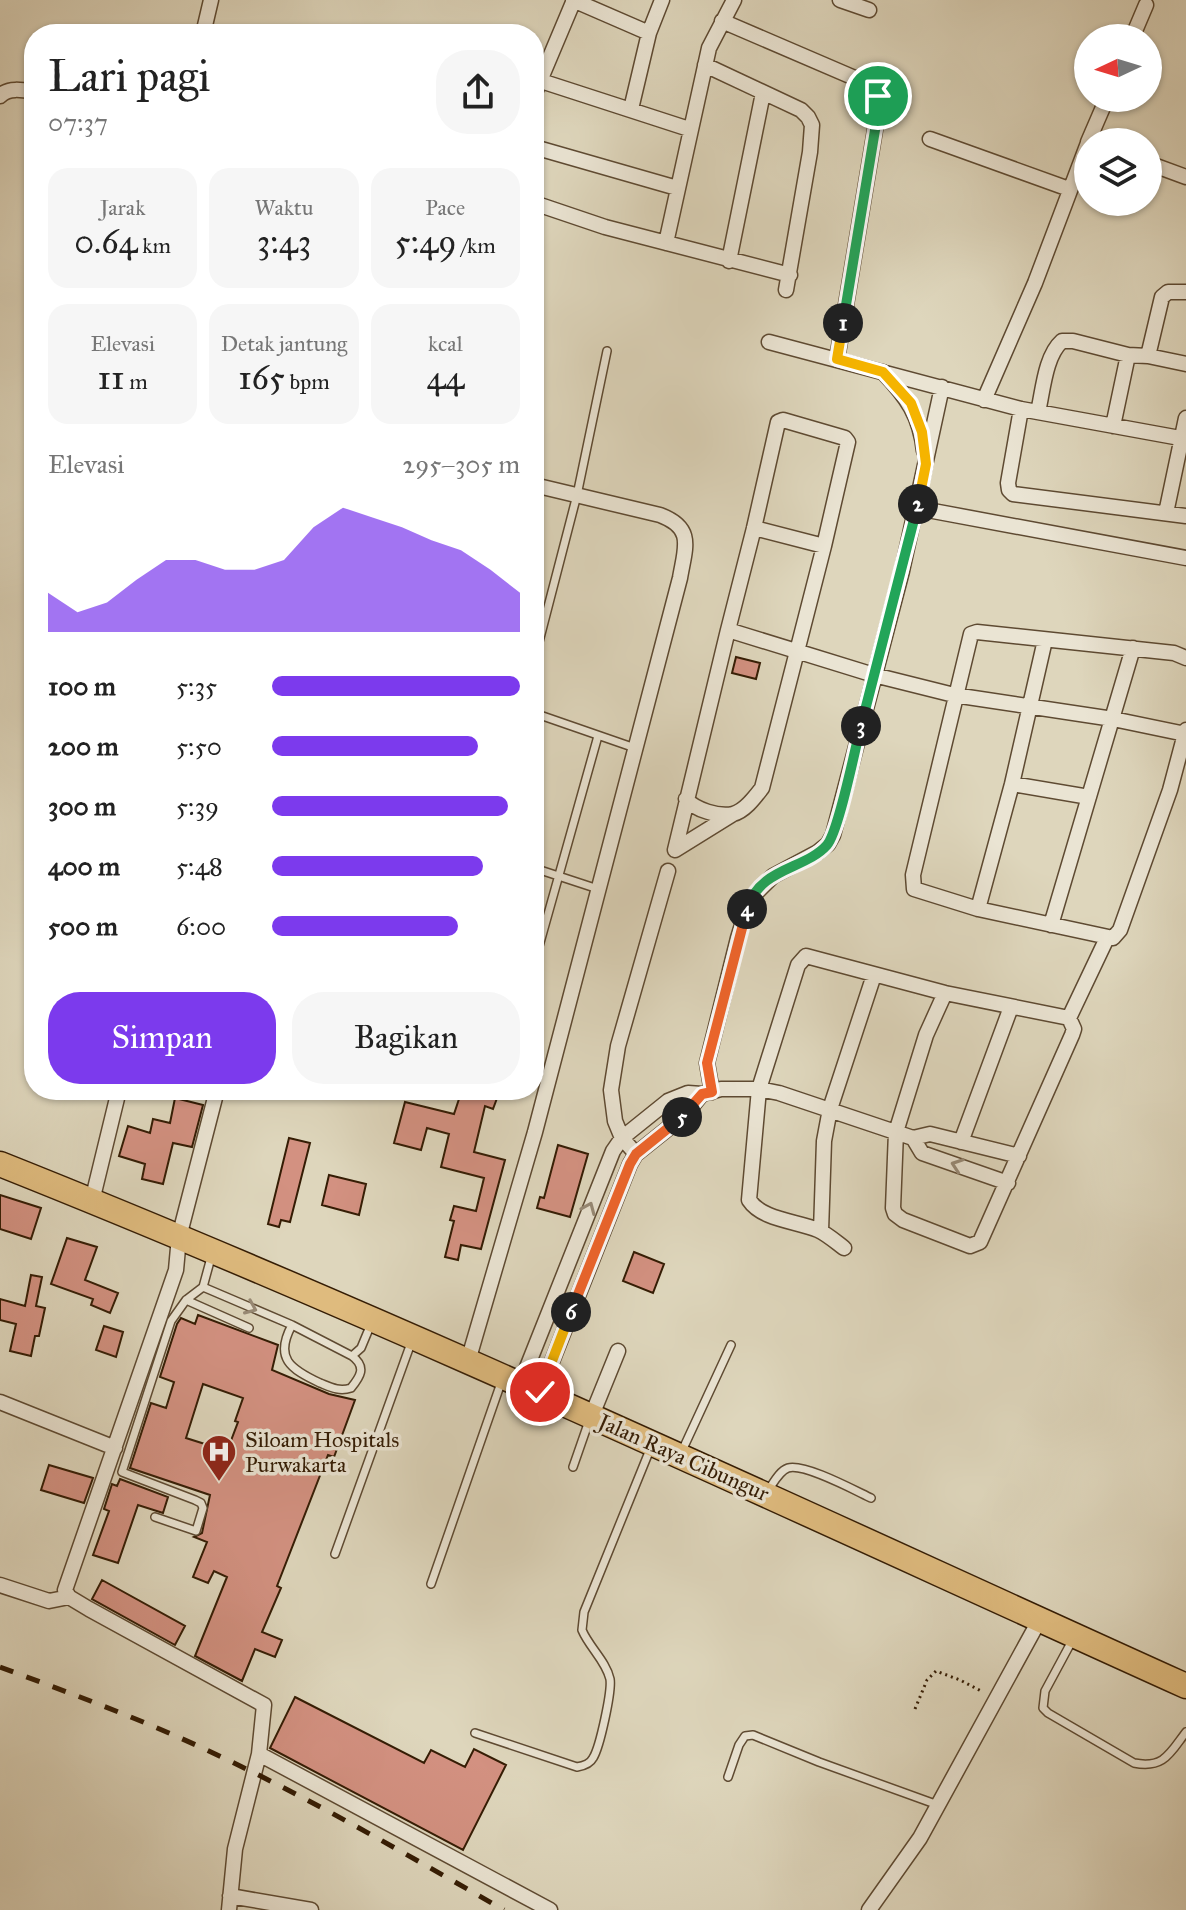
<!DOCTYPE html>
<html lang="id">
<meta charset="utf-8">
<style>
body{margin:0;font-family:"IM FELL Great Primer",serif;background:#f6f6f6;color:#222;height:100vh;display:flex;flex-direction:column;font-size:30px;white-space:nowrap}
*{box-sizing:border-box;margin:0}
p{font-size:26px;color:#767676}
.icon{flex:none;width:44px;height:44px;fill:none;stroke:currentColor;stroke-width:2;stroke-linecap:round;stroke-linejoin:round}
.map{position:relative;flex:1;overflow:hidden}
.side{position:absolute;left:24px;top:24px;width:520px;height:1076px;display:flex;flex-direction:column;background:#fff;border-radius:32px;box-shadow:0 2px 6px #0004}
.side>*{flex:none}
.needle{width:52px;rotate:266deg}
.buttons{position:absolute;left:1074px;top:24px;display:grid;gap:16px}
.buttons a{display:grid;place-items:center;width:88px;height:88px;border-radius:50%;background:#fff;box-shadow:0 2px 6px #0004;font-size:40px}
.pin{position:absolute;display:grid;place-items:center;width:68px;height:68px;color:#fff;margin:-34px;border:4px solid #fff;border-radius:50%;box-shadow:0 2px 8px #0007}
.km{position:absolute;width:40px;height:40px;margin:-20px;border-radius:50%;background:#222;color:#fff;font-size:22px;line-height:40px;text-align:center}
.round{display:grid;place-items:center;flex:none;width:84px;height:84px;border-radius:32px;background:#f6f6f6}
.head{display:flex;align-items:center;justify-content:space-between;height:136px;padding:0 24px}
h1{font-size:44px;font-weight:600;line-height:60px}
.metrics{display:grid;grid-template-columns:repeat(3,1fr);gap:12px;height:136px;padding:8px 24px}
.metrics div{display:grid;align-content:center;border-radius:20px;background:#f6f6f6;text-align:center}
.metrics b{font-size:34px;font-weight:600}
.metrics small{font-size:22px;font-weight:400}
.metrics p{font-size:22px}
.chart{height:224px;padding:16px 24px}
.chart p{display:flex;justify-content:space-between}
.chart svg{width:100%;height:144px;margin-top:8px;fill:#7c3aed;opacity:.7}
.cta{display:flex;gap:16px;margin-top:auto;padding:16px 24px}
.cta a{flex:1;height:92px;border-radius:32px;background:#7c3aed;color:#fff;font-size:32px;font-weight:600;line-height:92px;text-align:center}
.cta a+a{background:#f6f6f6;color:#222}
ul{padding:0 24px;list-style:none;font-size:26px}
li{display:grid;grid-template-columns:128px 96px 1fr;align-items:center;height:60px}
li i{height:20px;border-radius:10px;background:#7c3aed}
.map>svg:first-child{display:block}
.building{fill:#d39181;stroke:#341c04;stroke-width:2;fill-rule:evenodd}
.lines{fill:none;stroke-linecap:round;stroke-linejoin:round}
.service-casing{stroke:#5e4a32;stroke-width:10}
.minor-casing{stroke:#5e4a32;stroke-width:17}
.trunk-casing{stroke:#341c04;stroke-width:27}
.path{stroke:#341c04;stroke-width:3;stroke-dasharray:2 4;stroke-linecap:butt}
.service{stroke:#eae4d3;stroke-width:7}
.minor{stroke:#eae4d3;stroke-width:14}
.trunk{stroke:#dfbb7e;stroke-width:24}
.rail{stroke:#341c04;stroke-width:5;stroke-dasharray:14 14;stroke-linecap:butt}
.oneway{stroke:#988a76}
.split-1-casing{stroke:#fff;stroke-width:16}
.split-2-casing{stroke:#fff;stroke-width:16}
.split-3-casing{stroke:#fff;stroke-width:16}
.split-4-casing{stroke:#fff;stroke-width:16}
.split-5-casing{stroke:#fff;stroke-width:16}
.split-6-casing{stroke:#fff;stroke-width:16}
.split-7-casing{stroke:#fff;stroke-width:16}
.split-1{stroke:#22a559;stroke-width:10}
.split-2{stroke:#f5b400;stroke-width:10}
.split-3{stroke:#22a559;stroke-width:10}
.split-4{stroke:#22a559;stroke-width:10}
.split-5{stroke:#f0652b;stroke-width:10}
.split-6{stroke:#f0652b;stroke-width:10}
.split-7{stroke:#f5b400;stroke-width:10}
.labels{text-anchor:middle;stroke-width:7;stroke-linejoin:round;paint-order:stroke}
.poi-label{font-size:22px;fill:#341c04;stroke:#eae4d3;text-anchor:start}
.street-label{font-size:22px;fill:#341c04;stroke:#eae4d3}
</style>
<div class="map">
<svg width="1186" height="1910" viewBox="0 0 1186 1910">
<rect width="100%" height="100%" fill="#ded6bc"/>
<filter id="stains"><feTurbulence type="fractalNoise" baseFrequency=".0025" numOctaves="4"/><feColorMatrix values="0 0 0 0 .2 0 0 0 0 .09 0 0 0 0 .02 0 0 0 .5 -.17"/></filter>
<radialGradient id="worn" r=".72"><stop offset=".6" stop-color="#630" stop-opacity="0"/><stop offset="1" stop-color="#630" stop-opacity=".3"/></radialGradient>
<path class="building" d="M736,657L760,663L756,679L732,673Z
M462,1090H500L493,1109L485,1106L474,1152L505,1160L481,1249L461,1245L458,1260L445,1257L454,1221L450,1220L454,1206L476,1211L484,1178L441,1167L449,1134L427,1128L421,1150L394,1143L405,1102L454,1114Z
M175,1098L203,1105L192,1147L173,1143L163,1184L142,1179L145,1164L119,1156L128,1126L150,1133L153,1119L170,1123Z
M289,1138L310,1143L290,1222L281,1220L279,1227L268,1224Z
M558,1145L588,1154L570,1217L537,1208L540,1197L544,1198Z
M329,1175L366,1184L359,1215L322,1205Z
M0,1195L41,1208L31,1239L0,1229Z
M67,1238L97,1247L85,1280L118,1293L110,1313L91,1305L93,1299L51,1284Z
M634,1252L664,1264L653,1293L623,1281Z
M31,1275L42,1277L36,1306L45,1308L39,1336H35L31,1356L10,1351L16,1324L0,1320V1299L25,1306Z
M198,1315L278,1345L272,1370L329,1394L355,1400L334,1457L328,1455L277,1586L281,1588L262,1632L282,1640L275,1657L255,1649L242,1681L195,1656L227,1577L214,1571L208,1583L193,1577L207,1542L194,1537L202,1533L210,1495L130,1468L151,1403L166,1408L174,1382L160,1377L177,1324L181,1318L195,1324ZM203,1384L243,1398L235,1421L238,1422L227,1451L186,1438Z
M104,1326L123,1332L116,1357L96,1350Z
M49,1465L93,1478L84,1503L41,1490Z
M120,1479L168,1497L163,1513L138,1505L118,1563L93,1555L109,1511L104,1509L112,1484L117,1486Z
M102,1580L185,1626L175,1645L92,1599Z
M295,1697L424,1763L431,1750L465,1767L474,1749L506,1765L463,1850L270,1748Z"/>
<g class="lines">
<defs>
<path id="service" d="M534,661L577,495L607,351
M534,713L635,748
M534,868L598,889
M534,964L598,736
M212,1254L203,1287L292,1325L352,1356C367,1367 360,1377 351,1388C339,1392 330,1387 320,1383C290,1369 274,1358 292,1325
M186,1300L249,1328
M352,1356L361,1348L371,1324
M682,1451L731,1345
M573,1467L589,1421
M767,1492C773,1484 779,1471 788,1468C804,1463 854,1490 871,1498
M155,1517L196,1531L203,1508L201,1503L195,1500L122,1472L171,1321L186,1300L203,1287
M335,1554L411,1343
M431,1584L502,1380
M1073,1639L1045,1691L1043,1708L1048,1713L1134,1763C1164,1769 1170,1753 1186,1732
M475,1733L577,1767C583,1766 590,1764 593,1758C600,1747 612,1691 610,1679C606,1661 589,1647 582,1630L584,1612L651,1447
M728,1777L739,1745L745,1736L753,1735L819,1762L938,1805"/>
<path id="minor" d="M573,0L649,33
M840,0L869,10
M722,21L871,85L878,96V112L837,359
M203,34L211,0
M1132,38L1146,5
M705,65L801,110L808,117L812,125L810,152L786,290
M541,81L689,129
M534,95L574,0
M0,96C8,87 23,90 34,92
M631,109L649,33L662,0
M930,139L1069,189
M1088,142L1107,98
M534,147L677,188
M1148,163L1186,177
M534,203L605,227L790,275
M666,243L709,48L734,0
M729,261L763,93
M769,342L1021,409L1180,438
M1148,356L1162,297L1168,292H1186
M883,372C907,397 920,416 924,451
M984,400L1035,283L1088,143
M1021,409L1008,483L1009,490L1013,494L1186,516
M1038,412C1043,391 1045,356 1062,341H1073L1128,355
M1113,426L1128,355L1148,356L1186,364
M917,508L1186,558
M1166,513L1186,418
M754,528L824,546
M1186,658L1174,653L977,632L971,634L913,875L914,889L978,909L1113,938L1120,930L1170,790L1186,730
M1012,784L1089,797
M686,799C695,810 719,817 733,814C745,811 755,797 762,788L824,546L848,442L845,438L783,420L778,422L754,528L728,630
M733,814L675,850L728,630L874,675L954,695L1113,719L1185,734
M978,909L1012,784L1045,640
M1051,925L1133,648
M1069,1018L1107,938
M217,1090L179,1237L176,1270L65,1590L69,1597L89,1609L264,1705L259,1754L235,1849L229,1910
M712,1092L707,1063L738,938L750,899L773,876L818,852L828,844L833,835L902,571L942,387
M913,1138L922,1153L1008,1183
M961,1142L1011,1007
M636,1154L622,1138L615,1121L611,1090L618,1046L668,871
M92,1201L119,1090
M821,1231L824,1141L830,1109L874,975
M844,1248C836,1242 827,1234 818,1230C797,1221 762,1220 749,1200L759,1089L798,965L806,956L945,993L1069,1018L1074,1029L1072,1035L980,1242L970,1246L903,1220L895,1214L893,1208L896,1132L926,1035L945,993
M468,1361L535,1132L680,578C685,548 695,528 660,515L534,485
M520,1385L613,1151L622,1138L668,1101L688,1093L702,1094L721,1089H759L779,1093L913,1138L930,1134L1019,1156
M540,1392L630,1164L636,1154L686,1114L702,1094
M0,1402L115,1448
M592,1415L618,1351
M0,1585L49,1601L69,1597
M259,1754L550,1910
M230,1896L311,1910
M869,1910L920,1838L1040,1619"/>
<path id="trunk" d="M0,1164C402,1324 792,1508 1186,1686"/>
</defs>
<use href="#service" class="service-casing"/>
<use href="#minor" class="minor-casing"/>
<use href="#trunk" class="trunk-casing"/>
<path class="path" d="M915,1709L927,1680L936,1671L960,1680L983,1692"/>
<use href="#service" class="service"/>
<use href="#minor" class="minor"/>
<use href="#trunk" class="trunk"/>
<path class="rail" d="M0,1667C67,1692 133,1716 198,1746C303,1794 404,1853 504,1910"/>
</g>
<defs><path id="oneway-chevron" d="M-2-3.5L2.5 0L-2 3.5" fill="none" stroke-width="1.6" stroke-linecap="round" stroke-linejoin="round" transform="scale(2)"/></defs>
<g class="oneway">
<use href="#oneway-chevron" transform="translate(957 1165) rotate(-161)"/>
<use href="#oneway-chevron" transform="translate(589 1208) rotate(-67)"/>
<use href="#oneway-chevron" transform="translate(251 1308) rotate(23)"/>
</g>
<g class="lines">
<defs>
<path id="split-1" d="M843,323L878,112V96"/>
<path id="split-2" d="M843,323L837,359L883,372L911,403L922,432L926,464L918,504"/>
<path id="split-3" d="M861,726L918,504"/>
<path id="split-4" d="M747,909C760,867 805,870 827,845C839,831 855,748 861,726"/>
<path id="split-5" d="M682,1117L702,1094L712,1092L707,1063L747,909"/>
<path id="split-6" d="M571,1312L630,1164L636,1154L682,1117"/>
<path id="split-7" d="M540,1392L571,1312"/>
</defs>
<use href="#split-1" class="split-1-casing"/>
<use href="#split-2" class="split-2-casing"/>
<use href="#split-3" class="split-3-casing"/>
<use href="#split-4" class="split-4-casing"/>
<use href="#split-5" class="split-5-casing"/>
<use href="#split-6" class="split-6-casing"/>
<use href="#split-7" class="split-7-casing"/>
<use href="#split-1" class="split-1"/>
<use href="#split-2" class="split-2"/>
<use href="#split-3" class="split-3"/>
<use href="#split-4" class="split-4"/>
<use href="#split-5" class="split-5"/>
<use href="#split-6" class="split-6"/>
<use href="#split-7" class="split-7"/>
</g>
<defs>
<symbol id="hospital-pin" viewBox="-11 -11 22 30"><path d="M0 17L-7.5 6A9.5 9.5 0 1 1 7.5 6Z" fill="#8f2418" stroke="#eae4d3"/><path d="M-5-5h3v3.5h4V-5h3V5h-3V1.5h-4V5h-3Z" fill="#fff"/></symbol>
</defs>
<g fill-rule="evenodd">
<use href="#hospital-pin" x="199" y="1432" width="40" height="54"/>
</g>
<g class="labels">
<g class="poi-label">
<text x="245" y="1447">Siloam Hospitals<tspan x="245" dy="25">Purwakarta</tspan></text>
</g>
<g class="street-label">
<text transform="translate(684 1457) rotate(24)" y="8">Jalan Raya Cibungur</text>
</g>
</g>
<rect width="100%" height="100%" filter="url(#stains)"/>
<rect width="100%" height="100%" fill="url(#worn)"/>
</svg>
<div class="buttons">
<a><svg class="needle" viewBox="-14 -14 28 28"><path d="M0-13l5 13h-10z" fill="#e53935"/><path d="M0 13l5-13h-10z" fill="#767676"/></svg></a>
<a><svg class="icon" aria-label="layers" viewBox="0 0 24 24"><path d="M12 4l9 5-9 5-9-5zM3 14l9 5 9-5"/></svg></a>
</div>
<div class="pin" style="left:878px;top:96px;background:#1e9e55"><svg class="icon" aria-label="arrive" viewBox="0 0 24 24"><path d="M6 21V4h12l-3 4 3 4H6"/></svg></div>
<div class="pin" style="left:540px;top:1392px;background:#d93025"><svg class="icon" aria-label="check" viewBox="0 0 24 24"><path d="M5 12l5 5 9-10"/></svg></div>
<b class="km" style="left:843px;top:323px">1</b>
<b class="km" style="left:918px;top:504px">2</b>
<b class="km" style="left:861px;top:726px">3</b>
<b class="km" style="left:747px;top:909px">4</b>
<b class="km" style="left:682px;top:1117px">5</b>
<b class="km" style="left:571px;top:1312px">6</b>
<section class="side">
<div class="head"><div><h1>Lari pagi</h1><p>07:37</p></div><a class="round"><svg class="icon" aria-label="share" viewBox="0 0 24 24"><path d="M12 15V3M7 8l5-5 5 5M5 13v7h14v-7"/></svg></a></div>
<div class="metrics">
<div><p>Jarak</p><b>0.64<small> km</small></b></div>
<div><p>Waktu</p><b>3:43</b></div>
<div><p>Pace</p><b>5:49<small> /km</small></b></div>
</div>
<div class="metrics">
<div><p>Elevasi</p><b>11<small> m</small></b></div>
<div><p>Detak jantung</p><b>165<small> bpm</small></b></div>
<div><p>kcal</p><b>44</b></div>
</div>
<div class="chart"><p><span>Elevasi</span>295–305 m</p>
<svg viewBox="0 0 160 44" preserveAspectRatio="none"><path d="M0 44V32L10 38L20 35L30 28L40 22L50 22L60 25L70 25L80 22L90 12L100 6L110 9L120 12L130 16L140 19L150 25L160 32V44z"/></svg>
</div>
<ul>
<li><b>100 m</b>5:35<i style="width:100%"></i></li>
<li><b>200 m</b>5:50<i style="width:83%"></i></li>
<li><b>300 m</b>5:39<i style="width:95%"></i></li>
<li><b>400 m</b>5:48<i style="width:85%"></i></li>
<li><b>500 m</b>6:00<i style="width:75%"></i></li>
</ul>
<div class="cta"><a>Simpan</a><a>Bagikan</a></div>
</section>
</div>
